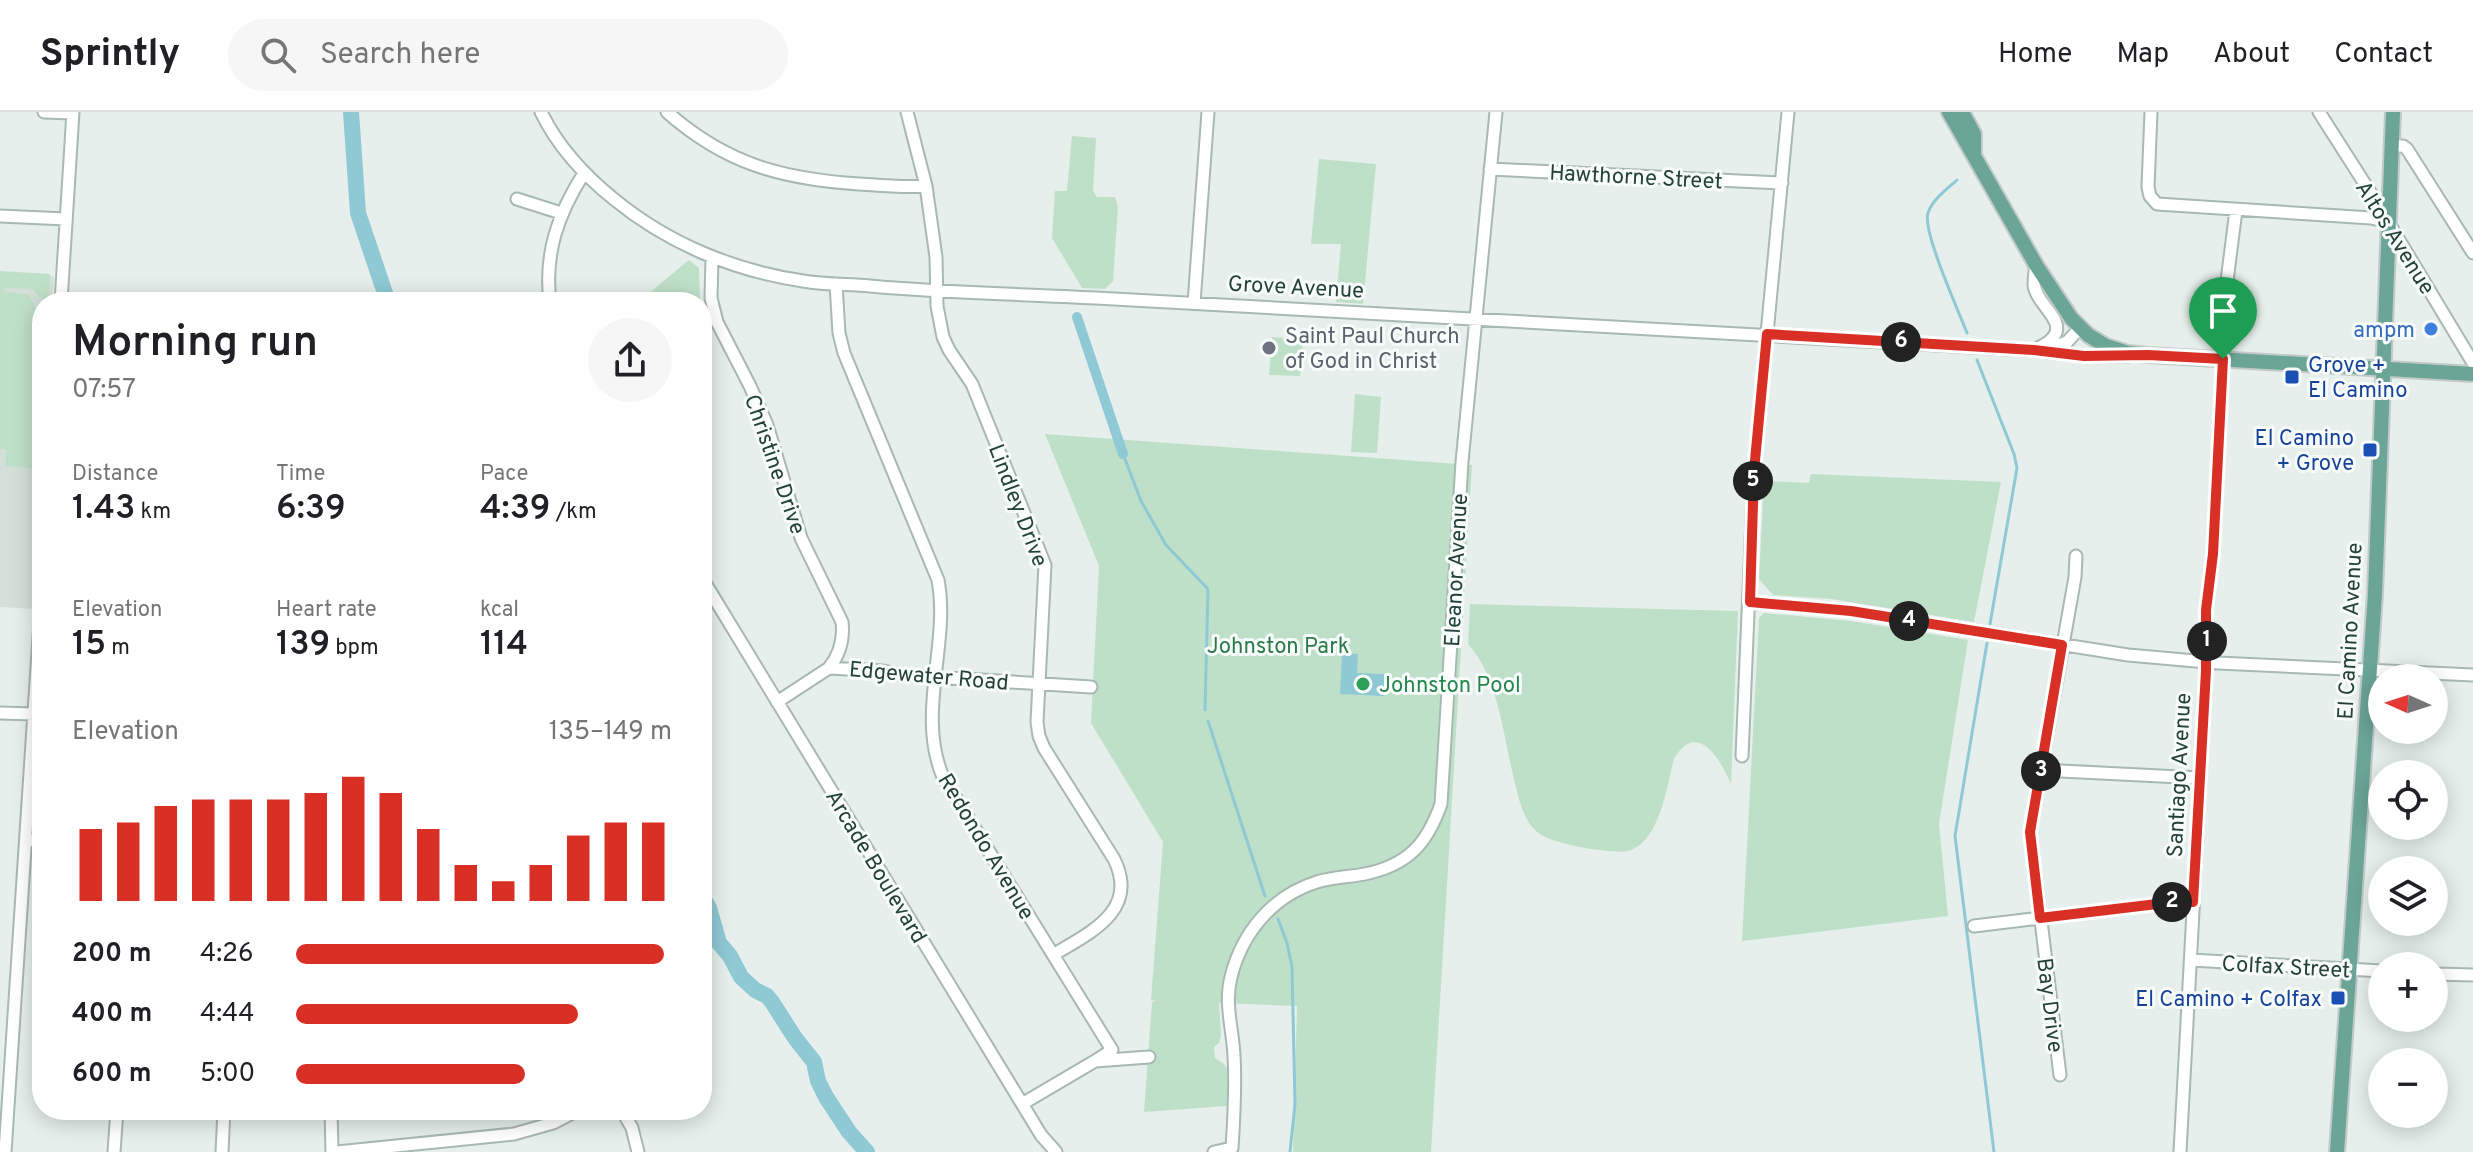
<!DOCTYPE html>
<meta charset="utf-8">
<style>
body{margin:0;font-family:Overpass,sans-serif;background:#f6f6f6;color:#202124;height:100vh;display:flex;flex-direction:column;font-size:30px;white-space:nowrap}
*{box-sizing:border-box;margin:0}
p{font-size:26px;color:#757577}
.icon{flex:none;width:44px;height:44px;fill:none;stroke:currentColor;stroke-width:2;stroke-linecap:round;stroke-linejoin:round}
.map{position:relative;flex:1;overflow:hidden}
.sheet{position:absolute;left:32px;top:180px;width:680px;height:828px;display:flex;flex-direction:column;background:#fff;border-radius:32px;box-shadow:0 4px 20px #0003}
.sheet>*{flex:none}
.needle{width:52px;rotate:273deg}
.buttons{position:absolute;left:2368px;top:552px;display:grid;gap:16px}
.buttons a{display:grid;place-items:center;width:80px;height:80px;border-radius:50%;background:#fff;box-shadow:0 4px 20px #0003;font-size:40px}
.pin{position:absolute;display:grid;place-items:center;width:68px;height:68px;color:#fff;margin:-82px -34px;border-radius:50% 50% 50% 0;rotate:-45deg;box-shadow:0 0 8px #0007}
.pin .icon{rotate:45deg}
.km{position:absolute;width:40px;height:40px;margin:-20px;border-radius:50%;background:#222;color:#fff;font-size:22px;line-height:40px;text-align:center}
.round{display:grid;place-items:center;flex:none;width:84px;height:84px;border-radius:42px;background:#f6f6f6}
.head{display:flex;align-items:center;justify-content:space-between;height:136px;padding:0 40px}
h1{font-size:44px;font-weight:600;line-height:60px}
.metrics{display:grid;grid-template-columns:repeat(3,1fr);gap:12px;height:136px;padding:8px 40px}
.metrics div{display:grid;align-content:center}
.metrics b{font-size:34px;font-weight:600}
.metrics small{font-size:22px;font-weight:400}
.metrics p{font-size:22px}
.chart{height:224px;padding:16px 40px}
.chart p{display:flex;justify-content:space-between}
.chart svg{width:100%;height:144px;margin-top:8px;stroke:#d93025;stroke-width:6}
ul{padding:0 40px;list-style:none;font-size:26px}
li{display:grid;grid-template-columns:128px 96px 1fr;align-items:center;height:60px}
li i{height:20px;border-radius:10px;background:#d93025}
header{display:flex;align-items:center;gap:48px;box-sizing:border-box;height:112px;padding:0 40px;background:#fff;border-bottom:2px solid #e0e0e0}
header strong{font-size:38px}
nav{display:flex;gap:44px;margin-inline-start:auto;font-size:28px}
.search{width:560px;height:72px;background:#f6f6f6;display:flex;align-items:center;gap:20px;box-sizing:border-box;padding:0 28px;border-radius:44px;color:#757577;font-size:30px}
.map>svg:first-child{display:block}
.built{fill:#d4dfda}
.green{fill:#bfe0c8}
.water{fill:#8ec9d4}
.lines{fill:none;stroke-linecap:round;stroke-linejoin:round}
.stream{stroke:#8ec9d4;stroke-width:3}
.canal{stroke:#8ec9d4;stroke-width:10}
.river{stroke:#8ec9d4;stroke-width:16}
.minor-casing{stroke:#a8b8b2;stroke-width:15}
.major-casing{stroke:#c2cac8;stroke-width:18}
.minor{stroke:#fff;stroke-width:11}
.major{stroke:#6aa596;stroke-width:14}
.route-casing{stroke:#fff;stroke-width:16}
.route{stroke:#d93025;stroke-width:10}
.shop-dot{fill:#3f7fe0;stroke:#f7fbf9;stroke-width:3}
.worship-dot{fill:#6b7280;stroke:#f7fbf9;stroke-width:3}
.transit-dot{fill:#1a4fb4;stroke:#f7fbf9;stroke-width:3}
.leisure-dot{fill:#2e9e5b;stroke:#f7fbf9;stroke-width:3}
.labels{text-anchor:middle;stroke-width:6;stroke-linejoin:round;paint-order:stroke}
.street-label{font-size:22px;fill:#24423a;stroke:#f7fbf9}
.shop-label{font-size:22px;fill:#366cbe;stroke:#f7fbf9;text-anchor:end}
.worship-label{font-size:22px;fill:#5b616d;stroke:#f7fbf9;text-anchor:start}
.transit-label{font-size:22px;fill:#164399;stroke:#f7fbf9;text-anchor:end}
.park-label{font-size:22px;fill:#2d7a4b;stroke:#f7fbf9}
.leisure-label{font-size:22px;fill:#27864d;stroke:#f7fbf9;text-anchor:start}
</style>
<header>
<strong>Sprintly</strong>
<div class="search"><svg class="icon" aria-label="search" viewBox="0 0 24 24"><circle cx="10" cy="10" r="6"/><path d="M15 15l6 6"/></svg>Search here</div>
<nav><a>Home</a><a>Map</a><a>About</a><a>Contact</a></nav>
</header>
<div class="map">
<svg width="2473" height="1040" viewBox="0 0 2473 1040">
<rect width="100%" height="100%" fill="#e6efeb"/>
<path class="built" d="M0,161L54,164L52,190H42V354L33,497L0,495Z"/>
<path class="green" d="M1072,24L1096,26L1093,79L1097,85H1115L1118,95L1113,169L1105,177L1082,176L1052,126L1055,79H1067Z
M1319,47L1376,52L1363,192L1336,190L1341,132H1311Z
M689,148L699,156L700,190H638Z
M0,159L50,162L48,187L40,186L32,177L5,176L4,180L28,182L35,194V214H38L40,191H42V278L36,356L6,354V338L0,337Z
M1272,225L1303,227L1300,264L1269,263Z
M1355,282L1381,285L1377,341L1351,340Z
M1045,322L1472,353L1431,1040H1293L1297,894L1219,891L1221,924L1219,931L1214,935L1215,946L1224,952L1227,957V994L1144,1000L1152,890L1157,889L1151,888L1163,730L1091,611L1099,454Z
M1811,362L2001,370L1974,510L1831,487L1773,483L1759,467L1764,369L1809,371Z
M1470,492L1738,499L1731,672C1721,648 1697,607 1674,647C1667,674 1660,727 1631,738C1623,741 1615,739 1607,739C1589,737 1549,731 1536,719C1521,705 1518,682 1513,663C1503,621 1498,565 1468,532Z
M1764,501L1851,509L1968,528L1939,712L1948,804L1742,829L1759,506Z"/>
<path class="water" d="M1342,541L1358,542L1357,561L1385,562L1384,584L1340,582Z"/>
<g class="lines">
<path class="stream" d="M1957,68C1947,77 1932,88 1928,101C1922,119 1959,200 1967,221
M1977,248L2014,342L2017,356L1990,512
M1123,342L1141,389L1166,433L1208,477L1205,598
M1987,531L1955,724L1994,1040
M1208,609L1265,784
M1278,807L1287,831L1292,855L1295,992L1290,1040"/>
<path class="canal" d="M1077,205L1123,342"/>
<path class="river" d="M351,0L358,101L388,190
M702,784L709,796L719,831L730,844L741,865L755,878L767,884L772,890L795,926L814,950L818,969L826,985L849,1020L867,1040"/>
<defs>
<path id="minor" d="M44,0L73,1
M541,0C558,35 585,64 615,88C669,132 735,159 803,169C826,173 848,172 870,174C946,181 1021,182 1096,186L2043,239L2067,230L2080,216
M667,0C726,52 782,67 859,72C881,73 904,76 926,74
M907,0L926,74L936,145L937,194L943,225L949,238L972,272L1045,453L1037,610L1039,624L1044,636L1114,747C1140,799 1089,821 1053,843
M2151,0L2148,75L2150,84L2157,92L2371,106L2388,110
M2319,0L2372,83L2473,251
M2391,34H2403L2407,37L2473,141
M1490,57L1782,71
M517,87L561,101
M0,104L66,107
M712,145L711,186L717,210L750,274L767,313L801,426L842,510C844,527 840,542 829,556
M2036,153C2035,159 2034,167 2034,173C2037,197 2081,215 2038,236
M836,172L839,221L844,241L938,468C950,531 916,602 943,665L1112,938L1095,949
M61,190L73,0
M550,190C544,141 558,102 584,61
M1194,191L1208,0
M2047,240L2084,244H2129
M702,466L1041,1023L1056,1040
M1750,490L1851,499L2128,543L2218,551L2473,563
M777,590L829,556L883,559L902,563L1091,575
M0,601L34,602
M1742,644L1754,359L1788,0
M2041,658L2200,666
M26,728L42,729
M1974,814L2182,789L2193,790
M2191,848L2382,859
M2434,862L2473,863
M2060,963L2030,720L2075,465L2076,444
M1022,992L1095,949L1149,945
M331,998L332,1040
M622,998L632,1016L638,1040
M5,1040L42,479
M114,1040L117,998
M222,1040L224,998
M337,1040L514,1022L553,1011L578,998
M1214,1040L1232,1036C1234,1005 1236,975 1234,944C1233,918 1224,892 1231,865C1242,821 1272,784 1317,770C1332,765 1349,765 1365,762C1408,753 1427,732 1441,692L1462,350L1496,0
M2180,1040L2206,559V498L2213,442L2227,169L2236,98"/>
<path id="major" d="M1949,0L2036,153L2071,206L2088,223L2106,234L2128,241L2148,243L2473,262
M1962,0L1974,22V42
M2337,1040L2375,482L2393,0"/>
</defs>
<use href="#minor" class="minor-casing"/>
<use href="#major" class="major-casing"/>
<use href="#minor" class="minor"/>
<use href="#major" class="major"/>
</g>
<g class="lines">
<defs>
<path id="route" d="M1767,222L2034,238L2084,244L2148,243L2223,247L2213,442L2206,498V559L2193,790L2182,789L2040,806L2030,720L2062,533L1851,499L1750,490L1754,359Z"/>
</defs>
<use href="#route" class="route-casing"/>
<use href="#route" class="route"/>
</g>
<circle class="shop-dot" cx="2431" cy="217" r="8"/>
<circle class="worship-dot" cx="1269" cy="236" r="8"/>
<g class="transit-dot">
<rect x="2284" y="257" width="16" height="16" rx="4"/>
<rect x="2362" y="330" width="16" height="16" rx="4"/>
<rect x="2330" y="878" width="16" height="16" rx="4"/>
</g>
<circle class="leisure-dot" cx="1363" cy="572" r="8"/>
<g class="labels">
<g class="street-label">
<text transform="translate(1636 64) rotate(3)" y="8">Hawthorne Street</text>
<text transform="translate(2396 125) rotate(58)" y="8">Altos Avenue</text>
<text transform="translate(1296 174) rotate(3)" y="8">Grove Avenue</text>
<text transform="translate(776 352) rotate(71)" y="8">Christine Drive</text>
<text transform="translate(1019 393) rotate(69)" y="8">Lindley Drive</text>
<text transform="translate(1455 458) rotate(-87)" y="8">Eleanor Avenue</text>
<text transform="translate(2349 519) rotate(-87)" y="8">El Camino Avenue</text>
<text transform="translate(929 563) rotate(5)" y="8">Edgewater Road</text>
<text transform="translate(2178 663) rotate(-87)" y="8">Santiago Avenue</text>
<text transform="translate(987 734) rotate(59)" y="8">Redondo Avenue</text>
<text transform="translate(877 754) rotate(59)" y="8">Arcade Boulevard</text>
<text transform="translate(2286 854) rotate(3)" y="8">Colfax Street</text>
<text transform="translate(2051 893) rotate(83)" y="8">Bay Drive</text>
</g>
<g class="shop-label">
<text x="2415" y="225">ampm</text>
</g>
<g class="worship-label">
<text x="1285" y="231">Saint Paul Church<tspan x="1285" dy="25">of God in Christ</tspan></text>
</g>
<g class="transit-label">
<text x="2308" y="260" text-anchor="start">Grove +<tspan x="2308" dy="25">El Camino</tspan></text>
<text x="2354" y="333">El Camino<tspan x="2354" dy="25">+ Grove</tspan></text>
<text x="2322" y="894">El Camino + Colfax</text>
</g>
<g class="park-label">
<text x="1278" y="541">Johnston Park</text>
</g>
<g class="leisure-label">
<text x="1379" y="580">Johnston Pool</text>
</g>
</g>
</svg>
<div class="buttons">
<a><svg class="needle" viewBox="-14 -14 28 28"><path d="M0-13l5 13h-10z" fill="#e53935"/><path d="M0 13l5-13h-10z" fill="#757577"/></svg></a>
<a><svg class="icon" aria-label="locate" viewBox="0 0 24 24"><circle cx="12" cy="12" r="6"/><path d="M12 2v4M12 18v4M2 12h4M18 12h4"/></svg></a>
<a><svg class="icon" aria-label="layers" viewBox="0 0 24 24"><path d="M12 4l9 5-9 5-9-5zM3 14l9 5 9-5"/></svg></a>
<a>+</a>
<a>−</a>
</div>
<div class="pin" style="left:2223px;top:247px;background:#1e9e55"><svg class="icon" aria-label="arrive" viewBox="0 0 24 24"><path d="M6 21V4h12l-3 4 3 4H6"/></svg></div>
<b class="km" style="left:2207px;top:529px">1</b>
<b class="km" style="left:2172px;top:790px">2</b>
<b class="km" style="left:2041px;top:659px">3</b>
<b class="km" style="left:1909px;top:509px">4</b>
<b class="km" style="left:1753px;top:369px">5</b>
<b class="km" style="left:1901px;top:230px">6</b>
<section class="sheet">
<div class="head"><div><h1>Morning run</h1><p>07:57</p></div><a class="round"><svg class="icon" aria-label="share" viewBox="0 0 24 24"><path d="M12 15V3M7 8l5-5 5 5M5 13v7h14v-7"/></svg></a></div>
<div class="metrics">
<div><p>Distance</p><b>1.43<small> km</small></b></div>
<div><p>Time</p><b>6:39</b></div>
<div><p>Pace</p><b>4:39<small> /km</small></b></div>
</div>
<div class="metrics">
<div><p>Elevation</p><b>15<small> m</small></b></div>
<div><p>Heart rate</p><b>139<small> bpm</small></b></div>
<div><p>kcal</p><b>114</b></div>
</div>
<div class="chart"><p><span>Elevation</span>135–149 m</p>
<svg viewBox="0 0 160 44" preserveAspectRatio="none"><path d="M5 44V22M15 44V20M25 44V15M35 44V13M45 44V13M55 44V13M65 44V11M75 44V6M85 44V11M95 44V22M105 44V33M115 44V38M125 44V33M135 44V24M145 44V20M155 44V20"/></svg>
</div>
<ul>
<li><b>200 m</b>4:26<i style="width:98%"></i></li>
<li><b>400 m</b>4:44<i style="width:75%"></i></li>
<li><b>600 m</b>5:00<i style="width:61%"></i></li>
</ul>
</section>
</div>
